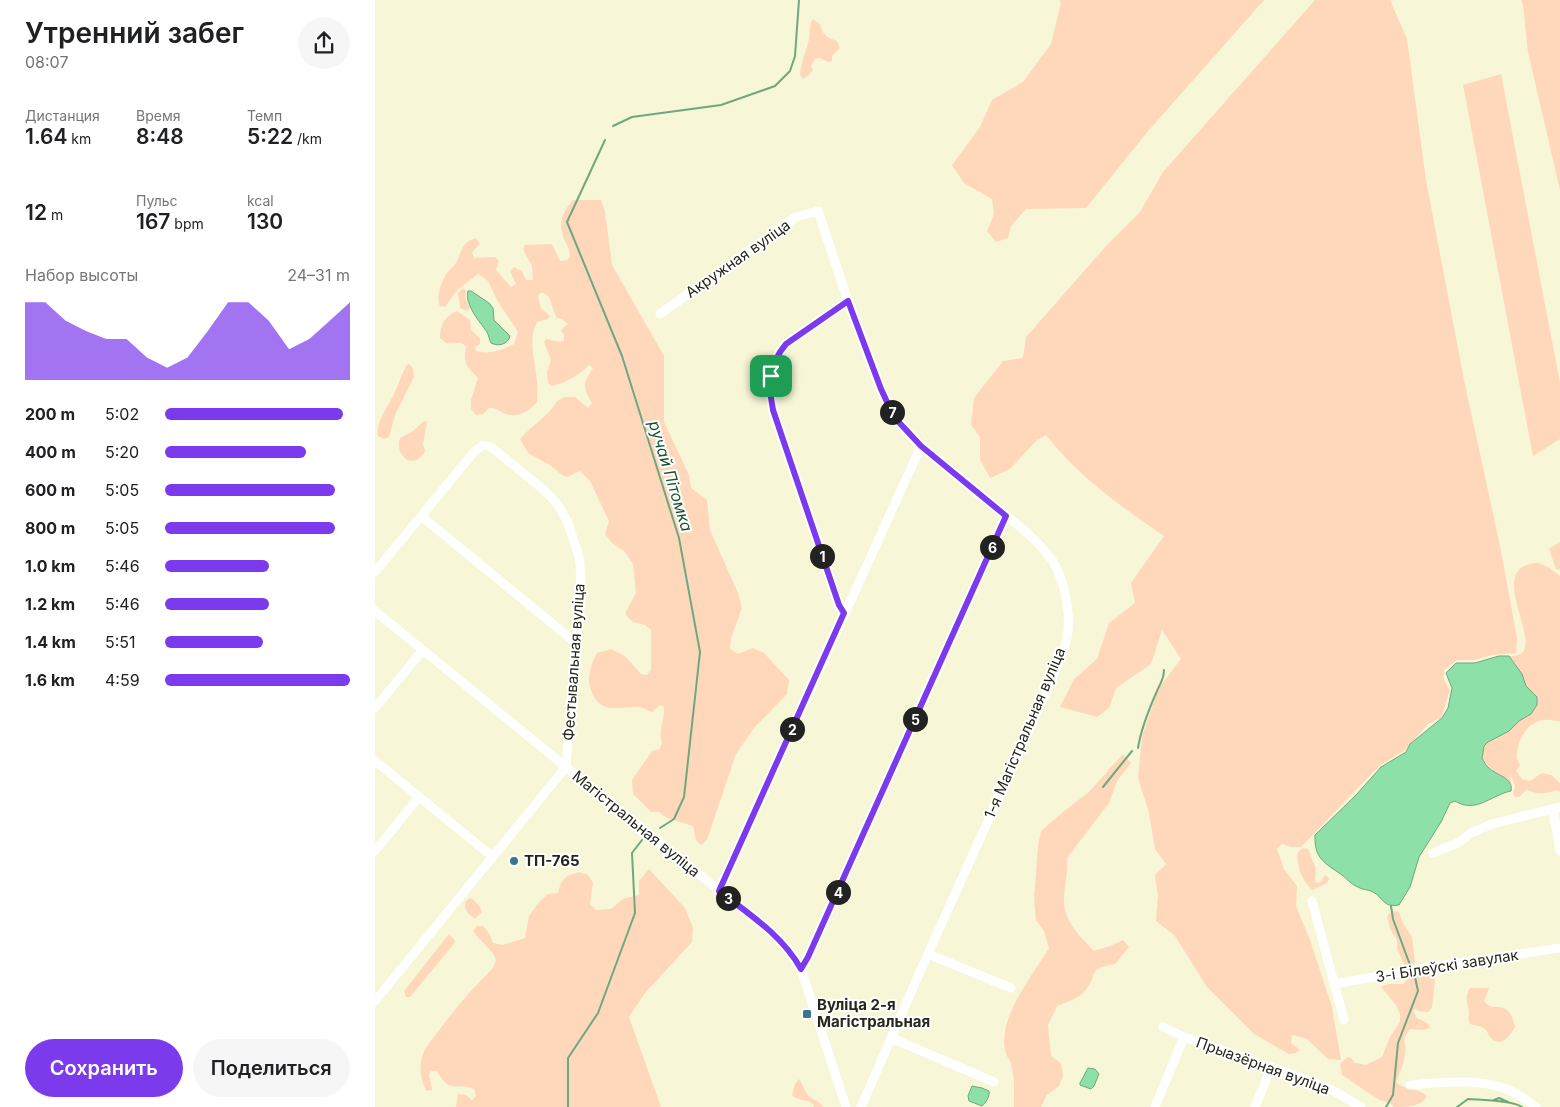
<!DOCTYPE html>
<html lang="ru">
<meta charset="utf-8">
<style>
body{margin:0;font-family:Inter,sans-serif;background:#f6f6f6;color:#202124;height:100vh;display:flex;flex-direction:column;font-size:19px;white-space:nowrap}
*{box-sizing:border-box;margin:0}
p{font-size:16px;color:#757577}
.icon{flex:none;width:28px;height:28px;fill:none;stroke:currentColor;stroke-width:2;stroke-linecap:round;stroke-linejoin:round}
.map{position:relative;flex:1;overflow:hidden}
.side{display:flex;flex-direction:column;background:#fff;width:375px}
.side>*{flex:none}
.pin{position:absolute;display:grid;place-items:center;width:42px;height:42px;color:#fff;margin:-21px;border-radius:10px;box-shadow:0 2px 8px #0006}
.km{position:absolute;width:25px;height:25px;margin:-12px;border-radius:50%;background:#222;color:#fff;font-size:14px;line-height:25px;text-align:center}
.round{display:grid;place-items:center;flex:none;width:52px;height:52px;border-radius:26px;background:#f6f6f6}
.overview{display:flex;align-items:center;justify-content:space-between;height:85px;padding:0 25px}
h1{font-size:28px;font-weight:600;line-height:38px}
.figures{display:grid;grid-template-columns:repeat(3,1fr);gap:8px;height:85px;padding:5px 25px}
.figures div{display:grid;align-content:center}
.figures b{font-size:21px;font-weight:600}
.figures small{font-size:14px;font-weight:400}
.figures p{font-size:14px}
.chart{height:140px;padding:10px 25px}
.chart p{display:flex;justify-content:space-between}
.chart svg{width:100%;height:90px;margin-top:5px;fill:#7c3aed;opacity:.7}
.button{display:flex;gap:10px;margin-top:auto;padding:10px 25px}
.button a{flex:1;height:58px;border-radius:30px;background:#7c3aed;color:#fff;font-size:20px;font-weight:600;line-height:58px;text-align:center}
.button a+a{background:#f6f6f6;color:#202124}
ul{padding:0 25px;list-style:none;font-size:16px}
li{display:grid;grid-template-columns:80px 60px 1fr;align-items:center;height:38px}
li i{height:12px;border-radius:6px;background:#7c3aed}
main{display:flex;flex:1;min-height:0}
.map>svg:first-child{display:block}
.green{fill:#ffd7bb}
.water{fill:#8ee0a9;stroke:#6fa87e}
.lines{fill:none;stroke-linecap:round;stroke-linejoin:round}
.stream{stroke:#6fa87e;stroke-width:2}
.minor{stroke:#fff;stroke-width:9}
.route-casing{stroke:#fff;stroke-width:10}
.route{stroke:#7c3aed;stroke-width:6}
.poi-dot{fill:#3b768e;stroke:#fff;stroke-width:2}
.labels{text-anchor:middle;stroke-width:4;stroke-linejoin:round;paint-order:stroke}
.street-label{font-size:15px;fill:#26261a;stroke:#fff}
.poi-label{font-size:15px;font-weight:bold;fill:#26261a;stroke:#fff;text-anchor:start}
.water-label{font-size:16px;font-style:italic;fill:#165330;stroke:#fff}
</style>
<main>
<section class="side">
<div class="overview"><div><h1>Утренний забег</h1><p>08:07</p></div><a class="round"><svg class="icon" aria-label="share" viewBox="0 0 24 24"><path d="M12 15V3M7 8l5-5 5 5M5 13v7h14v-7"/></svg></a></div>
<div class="figures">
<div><p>Дистанция</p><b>1.64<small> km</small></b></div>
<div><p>Время</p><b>8:48</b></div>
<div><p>Темп</p><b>5:22<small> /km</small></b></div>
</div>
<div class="figures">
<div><b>12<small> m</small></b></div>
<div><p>Пульс</p><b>167<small> bpm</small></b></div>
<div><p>kcal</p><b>130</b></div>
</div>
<div class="chart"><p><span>Набор высоты</span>24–31 m</p>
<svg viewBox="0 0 160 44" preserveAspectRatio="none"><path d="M0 44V6L10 6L20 15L30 20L40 24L50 24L60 33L70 38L80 33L90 20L100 6L110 6L120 15L130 29L140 24L150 15L160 6V44z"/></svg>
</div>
<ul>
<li><b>200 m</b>5:02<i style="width:96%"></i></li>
<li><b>400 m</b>5:20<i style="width:76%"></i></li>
<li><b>600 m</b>5:05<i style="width:92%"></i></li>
<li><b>800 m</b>5:05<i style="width:92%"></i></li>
<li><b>1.0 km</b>5:46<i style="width:56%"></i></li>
<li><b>1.2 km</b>5:46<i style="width:56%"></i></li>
<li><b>1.4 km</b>5:51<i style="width:53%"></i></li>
<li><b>1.6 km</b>4:59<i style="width:100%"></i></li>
</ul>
<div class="button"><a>Сохранить</a><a>Поделиться</a></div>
</section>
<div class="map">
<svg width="1185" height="1107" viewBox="0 0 1185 1107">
<rect width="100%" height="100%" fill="#f7f6d6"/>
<path class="green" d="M684,0H889L774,130L711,208L651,209L636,226L633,238L621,242L612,231L619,214L617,199L589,183L577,165L605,127L617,100L648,82L676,44L686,3Z
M940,0H1015L1032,39L1051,180L1089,380L1125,546L1142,638L1141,653L1117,655L1099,660H1082L1069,670V680L1075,690L1066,718L1053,724L1030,750L1005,765L926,847H916L907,844L902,849L909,869L922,886L921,906L935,940L957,1007L966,1060L953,1059L932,1039L917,1035L916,1043L925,1050L921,1053L914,1054L879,1034L832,987L800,936L781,921L783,896L780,875L791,864L780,849L774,813L763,778L767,737L783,689L806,659L787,630L776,664L741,688L734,708L722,717L685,707L699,679L722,659L734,623L760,603L756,583L789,536C744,505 705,478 671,435L662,440L635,469L615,478L605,459V437L596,425L599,398L628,361L648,358L651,337L732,245L765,212L788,172Z
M1146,0H1185V190L1153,52L1148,5Z
M438,19L445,24C447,34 452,38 462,41L465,48L457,56V61L453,62L445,58L440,59L436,66L438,70L434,75L428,79L425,75C426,63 430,54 433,43C436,35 433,25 438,19Z
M1126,74L1185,383V439L1158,456L1088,85Z
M198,200H226L230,212L237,265L289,356V422L314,475L316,488L332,500L335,530L363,593L367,608L356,638L355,649L363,654L378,648L389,653L414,680L412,694L379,728L361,754L332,840L326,845L321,840L318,826L292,818L284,812H276L258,794L257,780L277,751L285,749L287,742C283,730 290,719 289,707L285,705L277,712C272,710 267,707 262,707C239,707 224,715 215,687C212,676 217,662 222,653L236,649L250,656L266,674L272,675L276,670V630L270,625L258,622L251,615V611L261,593L258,564L249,551L237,543L230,534L234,521L215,481L205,471L192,477L187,475L175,465L153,453L145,439C157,425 174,416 182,401L190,397H200L213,408L217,403C207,386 208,384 218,368L214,365C203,376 192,382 177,386L173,383L172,373L176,360L169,342L171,339L185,342L189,341V335L186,330L193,324L187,319L181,317L174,297L169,293H165L163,297L166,308L175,316L173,319L162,322C152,340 161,362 162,382C163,389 162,396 162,402C153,412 142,419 129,413C123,410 120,408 114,408L108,414L101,415L96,409V400L103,378C91,366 88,363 91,346L86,343H71L65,338C65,325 70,316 82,311L95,320L96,330L105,338V344L100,347L101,351C114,355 127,350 139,344L143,332L122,300L113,281L103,274L82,290L70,307L65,306C61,297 66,281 72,273C76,269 80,265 82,261C87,250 88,241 101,238L105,244L97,252L99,258L120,257L124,261L121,270L136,287L141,284L135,271L139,267L147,271L151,280H158L157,266L148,249L150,245L177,244L185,261L192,260L195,257C195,250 193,247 190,241C182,224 187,213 198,200Z
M87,289L91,290L90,298L95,308L92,311L85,308L83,293Z
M34,364L38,368L39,377L20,415L14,437L9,439L3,436C0,422 13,407 18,396C23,386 26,376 31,366Z
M49,421L52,422L48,444L50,451C40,471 19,457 25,438L38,431Z
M1185,542V570L1181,569L1174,549Z
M1163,563L1173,567L1185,576V721C1180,721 1174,719 1169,720C1152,722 1143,739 1142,754C1141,758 1144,762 1145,766L1141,771L1147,779L1155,781L1167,773L1176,775L1185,783V792L1182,790C1168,794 1166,795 1151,790L1144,797H1140L1138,794L1140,786L1135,773L1136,785C1126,775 1114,770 1107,758L1109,746L1113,742L1134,731L1144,721L1156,714C1152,693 1150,673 1134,656C1183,659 1102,566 1163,563Z
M748,754L756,763L742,781L734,803L692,858C693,873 689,887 689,901C689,922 706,937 719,951L735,946L748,940L754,947L740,964C712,968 723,975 710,991C702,999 692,1002 682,1006L673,1025L676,1056L686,1063L688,1076L684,1086L672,1095L666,1107H639C639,1093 640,1077 636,1064C634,1059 631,1055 630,1050C623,1017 658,975 674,948L669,931L661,920L659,899L663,846L666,831L688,812L714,792Z
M928,848L933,849L941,869L940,882L943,883L947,881L948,877L951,875L954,879L952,883L938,890C927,882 921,866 923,852Z
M274,869L310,908L318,928L317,942L270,993L254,1017L286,1107H81L83,1094L91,1095L97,1100L101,1096L99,1089C79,1081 76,1096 62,1071H56L54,1074L57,1090L52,1091C45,1082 44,1065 48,1054C52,1044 59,1037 65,1029C81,1007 99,987 118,968L121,960C117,948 105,942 98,931L102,926H108L114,933L118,943L127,945L150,938L154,916L164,902L173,894L183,893C187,878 189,877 204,872L213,875L218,883L215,904L221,910L236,909L248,899L264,895V881Z
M97,898L105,907L107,912L100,919C93,914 89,911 90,902L93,899Z
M1017,911L1024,912L1027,922L1037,937L1040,963L1035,967H1030L1022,949V940L1015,929L1012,916Z
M74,934L80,941L78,945L35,997H31L29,991Z
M1048,973L1054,974L1060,980L1057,1008L1053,1012L1044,1011L1040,1009L1038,1010L1042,1018L1054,1024L1055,1028L1048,1030L1035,1029C1024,1042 1033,1044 1030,1055C1028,1064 1025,1073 1021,1082C1029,1091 1043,1087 1052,1096C1046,1107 1032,1107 1019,1107L1014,1102L1004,1100L967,1075L965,1064L972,1057L976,1058L980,1063L991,1065L1007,1057L1015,1037L1025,1022V1014L1021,1005L1006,987L1014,984H1028L1036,976Z
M1095,988H1114L1109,1001C1118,1015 1133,995 1140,1027C1135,1036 1125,1049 1115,1037C1113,1035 1113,1032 1111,1030C1107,1026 1100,1025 1095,1024C1093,1019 1094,1017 1094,1012C1093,1001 1089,999 1095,988Z
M424,1079C428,1084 429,1092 435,1097C440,1101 445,1101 448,1107H439L438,1104C430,1098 424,1102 417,1095L420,1084Z"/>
<path class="water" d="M93,291H96L114,303L118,308L119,320L135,336C133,344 124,347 116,343C114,340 114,335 112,332C105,322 89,304 93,291Z
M1124,656H1134L1147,674L1151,686L1162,697V705L1156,714L1144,721L1134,731L1113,742L1109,746L1107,758C1109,762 1111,766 1114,768C1121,775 1139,778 1136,791C1116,795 1101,814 1080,801L1075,803L1066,822L1044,857L1035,887L1024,905C1008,908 1009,898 998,892C993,889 987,890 983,887C977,885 972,879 967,875C950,863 939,859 940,835L982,794L1006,767L1031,752L1035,744L1067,718L1073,708L1077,688L1071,673L1081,663H1100Z
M713,1068L720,1069L724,1074L719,1086L716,1089L705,1085V1083Z
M597,1086L607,1088L614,1091C615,1096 611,1103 607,1106L594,1101L593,1096Z"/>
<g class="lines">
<path class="stream" d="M238,126L257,117L346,105L400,86L415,71L420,56L424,0
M230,140L192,222L247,356L304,538L325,652L309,797L299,819L285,828
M763,748C766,729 774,709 782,691C785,683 789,680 789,670
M728,787L757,751
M1016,906L1018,919L1035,965
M1119,1100L1124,1098L1133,1102
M193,1107V1058L223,1013L260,913L257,853L267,840
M1011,1107L1018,1095L1023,1043L1043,991L1040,977
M1082,1107L1093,1099C1106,1100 1137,1100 1147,1107"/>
<path class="minor" d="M285,314L421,217L443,211L473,301L505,389L519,417L546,446L650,531C660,540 669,549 677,560C689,579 695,609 693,631C691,648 683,664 677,679L548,965L486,1107
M46,516L201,643
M0,572L99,452L108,445L116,447L169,490L183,505L192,521L203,553L205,563L206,599L201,643L191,767L0,1001
M0,611L191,767L401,936L418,955L426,969L471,1107
M469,613L464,605L398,410C393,386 394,364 411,344L473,301
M0,708L47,651
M0,761L118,857
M1178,810L1185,851
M0,851L44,797
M1058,853L1083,843L1096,833L1117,824L1185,807
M344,891L546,446
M937,901L969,1020
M553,954L636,988
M426,969L433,957L631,516
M959,984L1056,967L1185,948
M788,1027L809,1037L950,1086L986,1107
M516,1038L619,1082
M1035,1085C1067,1082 1112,1077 1142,1094C1149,1098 1155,1103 1161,1107
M780,1107L809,1037
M880,1107L896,1068"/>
</g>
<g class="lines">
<defs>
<path id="route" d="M473,301L506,389L519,417L546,446L631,516L433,957L426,969C407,935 374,914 344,891L469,613L464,605L398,410C393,386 394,364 411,344Z"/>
</defs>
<use href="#route" class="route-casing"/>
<use href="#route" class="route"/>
</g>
<g class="poi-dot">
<circle cx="139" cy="861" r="5"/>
<rect x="427" y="1009" width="10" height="10" rx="2.5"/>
</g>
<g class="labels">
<g class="street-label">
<text transform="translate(363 259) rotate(-35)" y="5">Акружная вуліца</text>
<text transform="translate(199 662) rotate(-86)" y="5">Фестывальная вуліца</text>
<text transform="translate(650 733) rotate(-67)" y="5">1-я Магістральная вуліца</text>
<text transform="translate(261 824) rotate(39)" y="5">Магістральная вуліца</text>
<text transform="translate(1072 966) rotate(-9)" y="5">3-і Білеўскі завулак</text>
<text transform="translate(888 1066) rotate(20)" y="5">Прыазёрная вуліца</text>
</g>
<g class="poi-label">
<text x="149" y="866">ТП-765</text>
<text x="442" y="1010">Вуліца 2-я<tspan x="442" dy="17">Магістральная</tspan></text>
</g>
<g class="water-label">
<text transform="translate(296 476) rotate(73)" y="6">ручай Пітомка</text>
</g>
</g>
</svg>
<div class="pin" style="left:396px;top:376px;background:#1e9e55"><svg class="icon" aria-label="arrive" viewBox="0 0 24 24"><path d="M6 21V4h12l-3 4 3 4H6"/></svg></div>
<b class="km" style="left:447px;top:556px">1</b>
<b class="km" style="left:417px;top:729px">2</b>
<b class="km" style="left:353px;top:898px">3</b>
<b class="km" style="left:463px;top:892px">4</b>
<b class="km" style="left:540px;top:719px">5</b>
<b class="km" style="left:617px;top:547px">6</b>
<b class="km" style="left:517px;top:412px">7</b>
</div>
</main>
